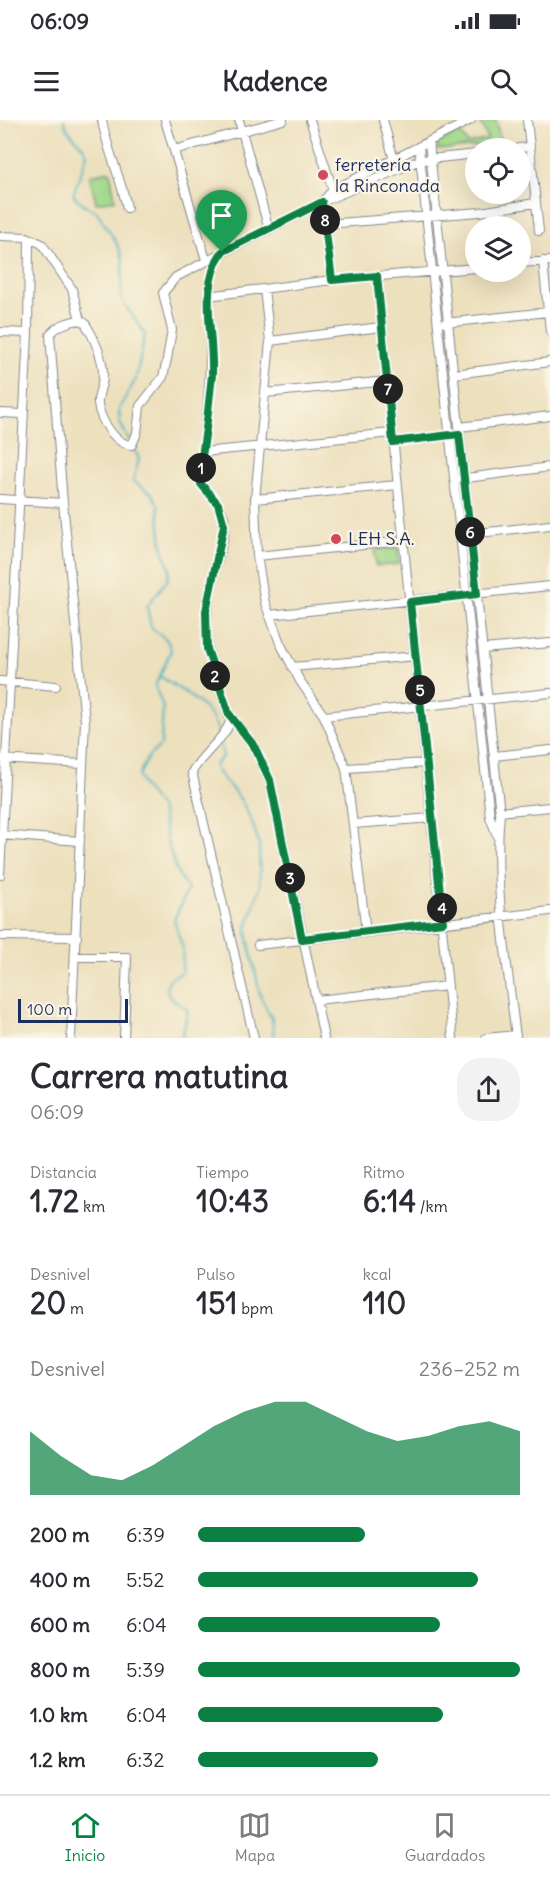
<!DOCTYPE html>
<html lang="es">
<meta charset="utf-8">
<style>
body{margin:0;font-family:Delius,sans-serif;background:#f2f2f3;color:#2b2b33;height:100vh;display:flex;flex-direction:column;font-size:22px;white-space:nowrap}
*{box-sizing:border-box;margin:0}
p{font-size:20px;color:#7c7c81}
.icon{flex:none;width:33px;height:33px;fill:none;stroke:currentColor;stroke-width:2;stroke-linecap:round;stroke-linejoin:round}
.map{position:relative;height:918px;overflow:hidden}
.side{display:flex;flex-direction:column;background:#fff;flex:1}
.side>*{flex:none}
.fabs{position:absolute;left:465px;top:18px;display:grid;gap:12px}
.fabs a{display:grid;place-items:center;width:66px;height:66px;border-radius:50%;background:#fff;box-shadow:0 6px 24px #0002;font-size:30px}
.scale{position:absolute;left:18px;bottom:15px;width:110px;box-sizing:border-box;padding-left:6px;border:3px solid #1b2f5e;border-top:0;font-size:16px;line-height:21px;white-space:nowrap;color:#1b2f5e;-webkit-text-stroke:4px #fcf5e5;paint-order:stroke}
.pin{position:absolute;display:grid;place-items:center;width:51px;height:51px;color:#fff;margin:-62px -26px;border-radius:50% 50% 50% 0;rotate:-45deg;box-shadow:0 0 6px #0007}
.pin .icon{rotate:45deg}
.km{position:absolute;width:30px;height:30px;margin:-15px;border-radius:50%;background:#222;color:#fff;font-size:16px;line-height:30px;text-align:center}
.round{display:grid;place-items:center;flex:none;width:63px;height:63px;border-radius:24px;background:#f2f2f3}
.summary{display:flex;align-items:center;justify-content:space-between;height:102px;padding:0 30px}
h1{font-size:33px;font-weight:700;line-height:45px}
.stats{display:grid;grid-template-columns:repeat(3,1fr);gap:9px;height:102px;padding:6px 30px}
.stats div{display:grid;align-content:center}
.stats b{font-size:30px;font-weight:700}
.stats small{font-size:16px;font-weight:400}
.stats p{font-size:16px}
.chart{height:168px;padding:12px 30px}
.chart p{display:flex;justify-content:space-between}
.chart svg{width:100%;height:108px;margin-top:6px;fill:#0b8043;opacity:.7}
ul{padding:0 30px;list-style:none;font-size:20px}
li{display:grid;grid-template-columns:96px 72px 1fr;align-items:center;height:45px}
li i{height:15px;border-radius:8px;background:#0b8043}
.status{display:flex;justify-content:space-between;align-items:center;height:42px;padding:0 30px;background:#fff;direction:ltr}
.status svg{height:16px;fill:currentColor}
header{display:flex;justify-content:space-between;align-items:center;height:78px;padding:0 30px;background:#fff;font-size:27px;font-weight:700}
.dock{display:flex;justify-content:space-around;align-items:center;height:84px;border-top:2px solid #e1e1e2;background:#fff;font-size:16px;color:#7c7c81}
.dock a{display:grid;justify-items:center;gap:3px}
.dock .on{color:#0b8043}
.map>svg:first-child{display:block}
.green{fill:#a2d98b;stroke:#5e8474;stroke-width:1.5}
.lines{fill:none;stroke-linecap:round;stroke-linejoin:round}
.stream{stroke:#46b3c2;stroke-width:2}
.lane-casing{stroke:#84888e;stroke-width:6}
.street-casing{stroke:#84888e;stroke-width:10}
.lane{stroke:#fff;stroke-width:4}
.street{stroke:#fff;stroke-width:8}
.route-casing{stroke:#fff;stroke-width:12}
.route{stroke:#0b8043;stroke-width:8}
.poi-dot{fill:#d1495b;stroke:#fcf5e5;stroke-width:2}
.labels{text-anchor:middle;stroke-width:4.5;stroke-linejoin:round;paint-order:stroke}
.poi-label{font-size:18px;fill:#1b2f5e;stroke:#fcf5e5;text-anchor:start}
</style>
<div class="status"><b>06:09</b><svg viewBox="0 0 49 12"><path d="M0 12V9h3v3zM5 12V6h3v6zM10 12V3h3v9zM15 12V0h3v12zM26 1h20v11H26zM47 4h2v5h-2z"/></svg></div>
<header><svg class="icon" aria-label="menu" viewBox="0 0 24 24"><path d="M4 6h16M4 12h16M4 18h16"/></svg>Kadence<svg class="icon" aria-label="search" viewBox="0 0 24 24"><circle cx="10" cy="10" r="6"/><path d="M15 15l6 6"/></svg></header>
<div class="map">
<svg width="550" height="918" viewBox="0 0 550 918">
<rect width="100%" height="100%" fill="#fcf5e5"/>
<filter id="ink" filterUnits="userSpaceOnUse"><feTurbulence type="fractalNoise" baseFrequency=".0167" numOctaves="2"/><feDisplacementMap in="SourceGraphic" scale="12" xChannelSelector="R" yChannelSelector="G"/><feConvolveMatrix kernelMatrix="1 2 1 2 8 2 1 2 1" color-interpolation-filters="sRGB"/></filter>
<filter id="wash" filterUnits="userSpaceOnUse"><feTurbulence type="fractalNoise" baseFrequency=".008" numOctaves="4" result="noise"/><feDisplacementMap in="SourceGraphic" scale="24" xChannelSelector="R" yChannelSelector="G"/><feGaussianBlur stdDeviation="1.35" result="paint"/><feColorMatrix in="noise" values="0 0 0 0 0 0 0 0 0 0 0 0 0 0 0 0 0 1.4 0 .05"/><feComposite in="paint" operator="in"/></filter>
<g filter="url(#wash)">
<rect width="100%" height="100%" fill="#ece0bd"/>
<path class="green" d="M484,0H496L501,24L437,30V22L460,12L468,24L488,19L480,2Z
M110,51L115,80L96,83L90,55Z
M398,428L399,444L376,446L375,430Z"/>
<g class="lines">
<path class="stream" d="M64,0C66,15 83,21 87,35L73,75L84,85L97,92L116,122L123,139L121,179L145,214L136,259L119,289L120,303L129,320
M135,331L139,339L133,361L152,374L158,385L162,426L170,449L168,459L147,486L151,507L167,520L171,531L155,566L163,587L161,625L148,637L139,655L143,666L161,689L168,725L177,752L188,769L174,800L183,829L182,852L170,859L166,867L170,877L188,890L182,918
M161,557C185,573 212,585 219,615
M220,620L223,636L215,645L216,650L241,680L252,702L259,723L260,767L247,808L248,819L261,878L272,899L274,918"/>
</g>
</g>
<g filter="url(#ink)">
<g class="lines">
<defs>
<path id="lane" d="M208,175L210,157L219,137"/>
<path id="street" d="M102,0C107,31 121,57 127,88
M165,0L206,140
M239,0L269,110
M310,0L333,70
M383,0L394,40
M527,0L539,111
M429,22L500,694C493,766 508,846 516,918
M419,27L490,697L496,713
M519,28L529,27
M174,30L283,0
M326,104L480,92L535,83
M0,116L27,117L42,124L72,169L80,200
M543,141L550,211
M520,143L550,141
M377,156L453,918
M332,160L322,82L420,40L476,34
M264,169L270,221L255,379L257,436L265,483L280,523L300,561L324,596L346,648L366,812
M445,203L548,192
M0,212L28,213
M270,221L381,207
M454,254L550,242
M266,273L387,261
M0,293L23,294
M459,307L550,296
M392,313L203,332C209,277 213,230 208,176L332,160L476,148
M393,322L452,315
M203,332L201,364L218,384L224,397V416L209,475L206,505L208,529L230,601C228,615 201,635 192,652L254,918
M459,359L550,347
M0,379L63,383
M255,379L397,365
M470,414L550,405
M257,436L403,421
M269,495L550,466
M483,529L550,523
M292,547L416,536
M0,561L56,566
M230,595L254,626L270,660L324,918
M324,596L550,573
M494,636L550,630
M0,639L83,644
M346,648L427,643
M499,692L550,687
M354,704L432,698
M0,715L80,721
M0,755L28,213L29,118
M0,816L77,817
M258,825L550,791
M75,837H127L124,918
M316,880L448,866
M71,918L85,601L63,383L50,215C55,206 70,201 80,200L85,203C94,217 104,240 103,256C103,266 97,275 98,284C100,299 115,325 132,325L137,313L140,286L163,257L167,239L172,210L163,173L176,157L322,82L333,70L471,0
M486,918L516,915"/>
</defs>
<use href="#lane" class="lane-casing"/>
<use href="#street" class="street-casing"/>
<use href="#lane" class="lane"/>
<use href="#street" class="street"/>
</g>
</g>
<g class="lines" filter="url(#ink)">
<defs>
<path id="route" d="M322,82L332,160L377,156L393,322L459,314L477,474L410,482L443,802L302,819L270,660L254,626L229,594L207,529L206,491L224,405L218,384L201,364L200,351C205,319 209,287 212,255C214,214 198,168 222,132Z"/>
</defs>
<use href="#route" class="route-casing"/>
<use href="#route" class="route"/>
</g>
<g class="poi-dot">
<circle cx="323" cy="55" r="6"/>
<circle cx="336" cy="419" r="6"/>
</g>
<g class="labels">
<g class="poi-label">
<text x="335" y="51">ferretería<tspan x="335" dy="21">la Rinconada</tspan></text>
<text x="348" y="425">LEH S.A.</text>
</g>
</g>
</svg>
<div class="fabs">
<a><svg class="icon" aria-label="locate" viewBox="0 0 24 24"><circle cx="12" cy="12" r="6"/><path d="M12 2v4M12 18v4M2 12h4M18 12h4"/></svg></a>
<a><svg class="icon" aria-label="layers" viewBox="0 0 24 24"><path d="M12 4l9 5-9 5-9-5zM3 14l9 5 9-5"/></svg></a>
</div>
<div class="scale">100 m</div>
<div class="pin" style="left:222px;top:132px;background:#1e9e55"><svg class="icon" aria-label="arrive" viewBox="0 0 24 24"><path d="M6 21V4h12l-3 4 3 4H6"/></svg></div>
<b class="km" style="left:201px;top:348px">1</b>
<b class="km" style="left:215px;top:556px">2</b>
<b class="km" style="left:290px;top:758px">3</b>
<b class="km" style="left:442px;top:788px">4</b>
<b class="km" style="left:420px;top:570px">5</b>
<b class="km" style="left:470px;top:412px">6</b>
<b class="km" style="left:388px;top:269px">7</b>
<b class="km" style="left:325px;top:100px">8</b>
</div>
<section class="side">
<div class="summary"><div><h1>Carrera matutina</h1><p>06:09</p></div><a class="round"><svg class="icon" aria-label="share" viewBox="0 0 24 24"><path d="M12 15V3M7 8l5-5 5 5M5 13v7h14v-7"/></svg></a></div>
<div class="stats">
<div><p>Distancia</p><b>1.72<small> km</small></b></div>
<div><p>Tiempo</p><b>10:43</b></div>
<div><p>Ritmo</p><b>6:14<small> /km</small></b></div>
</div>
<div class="stats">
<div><p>Desnivel</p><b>20<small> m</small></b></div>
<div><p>Pulso</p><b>151<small> bpm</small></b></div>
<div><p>kcal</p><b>110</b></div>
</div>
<div class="chart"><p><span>Desnivel</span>236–252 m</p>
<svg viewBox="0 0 160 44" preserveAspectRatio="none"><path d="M0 44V18L10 28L20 36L30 38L40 32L50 24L60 16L70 10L80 6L90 6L100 12L110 18L120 22L130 20L140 16L150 14L160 18V44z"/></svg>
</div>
<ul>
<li><b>200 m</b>6:39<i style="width:52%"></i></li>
<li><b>400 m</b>5:52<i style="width:87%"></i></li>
<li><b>600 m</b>6:04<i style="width:75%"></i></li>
<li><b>800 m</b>5:39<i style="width:100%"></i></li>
<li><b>1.0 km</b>6:04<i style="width:76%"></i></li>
<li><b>1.2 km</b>6:32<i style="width:56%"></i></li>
</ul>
</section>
<nav class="dock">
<a class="on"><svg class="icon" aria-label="home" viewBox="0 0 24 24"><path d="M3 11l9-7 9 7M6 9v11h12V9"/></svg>Inicio</a>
<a><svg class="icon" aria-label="map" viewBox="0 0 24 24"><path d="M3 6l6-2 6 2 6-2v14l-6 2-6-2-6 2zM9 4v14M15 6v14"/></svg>Mapa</a>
<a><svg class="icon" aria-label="saved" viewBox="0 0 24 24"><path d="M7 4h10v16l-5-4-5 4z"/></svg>Guardados</a>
</nav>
